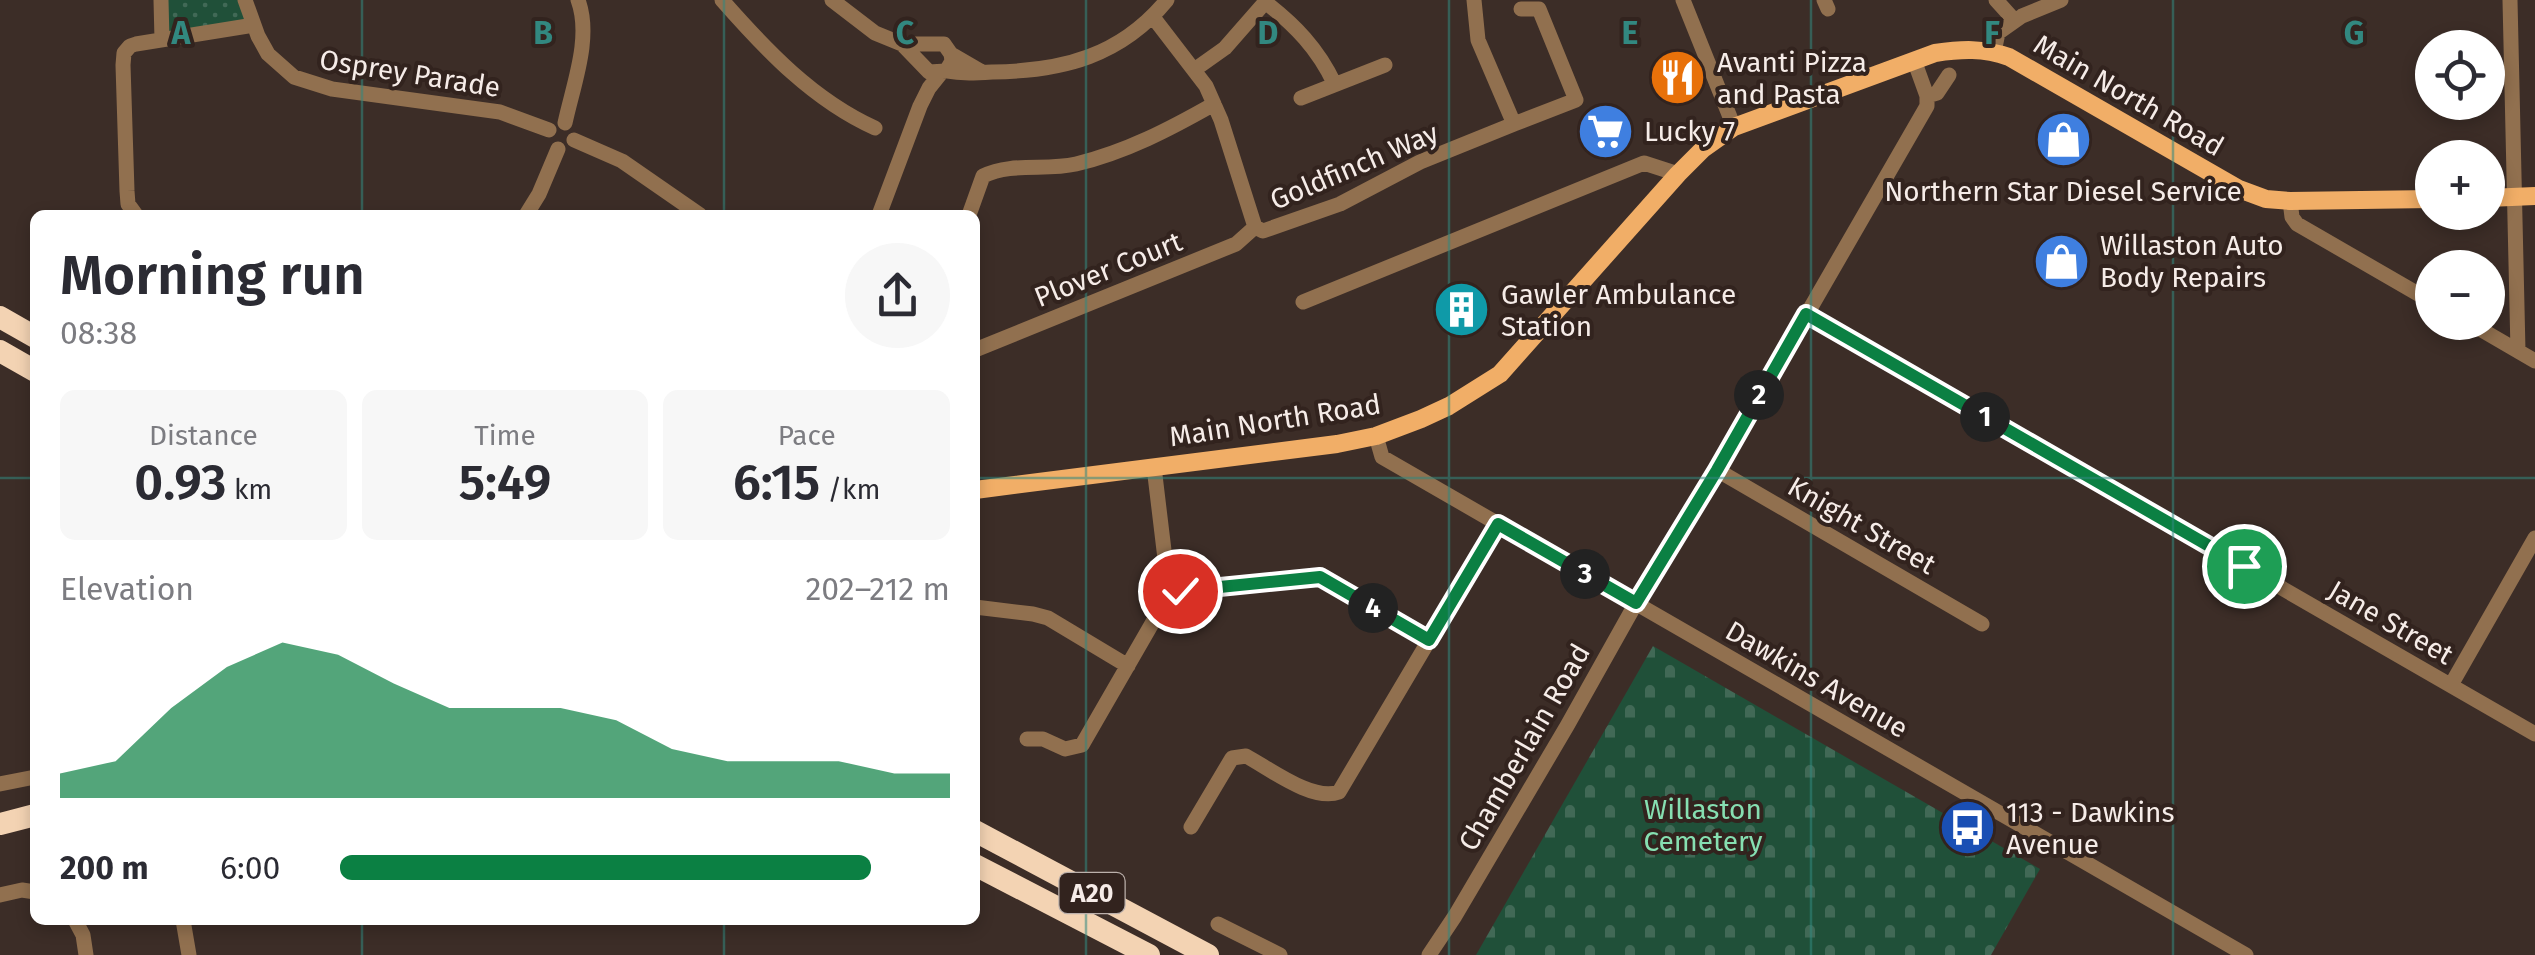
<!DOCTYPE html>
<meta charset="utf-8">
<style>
body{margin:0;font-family:"Fira Sans",sans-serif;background:#f7f7f7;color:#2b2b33;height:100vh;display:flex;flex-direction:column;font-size:38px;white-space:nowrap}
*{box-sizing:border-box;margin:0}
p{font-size:32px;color:#7c7c81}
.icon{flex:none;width:55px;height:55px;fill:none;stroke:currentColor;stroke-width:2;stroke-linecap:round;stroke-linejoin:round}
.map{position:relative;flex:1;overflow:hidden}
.sheet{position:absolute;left:30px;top:210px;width:950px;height:715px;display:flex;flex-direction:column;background:#fff;border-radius:15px;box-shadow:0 5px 15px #0003}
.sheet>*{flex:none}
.controls{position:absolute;left:2415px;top:30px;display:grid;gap:20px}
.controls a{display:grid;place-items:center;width:90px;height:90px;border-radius:50%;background:#fff;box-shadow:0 5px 15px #0003;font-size:50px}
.pin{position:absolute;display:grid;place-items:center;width:85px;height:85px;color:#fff;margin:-42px;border:5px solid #fff;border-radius:50%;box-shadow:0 2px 10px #0007}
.km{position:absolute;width:50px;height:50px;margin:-25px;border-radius:50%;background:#222;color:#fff;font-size:28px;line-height:50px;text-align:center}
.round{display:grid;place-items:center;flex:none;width:105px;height:105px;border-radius:52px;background:#f7f7f7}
.summary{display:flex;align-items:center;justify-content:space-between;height:170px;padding:0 30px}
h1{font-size:55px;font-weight:600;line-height:75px}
.stats{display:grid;grid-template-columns:repeat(3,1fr);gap:15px;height:170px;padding:10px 30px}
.stats div{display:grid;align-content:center;border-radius:15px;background:#f7f7f7;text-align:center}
.stats b{font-size:50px;font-weight:600}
.stats small{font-size:28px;font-weight:400}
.stats p{font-size:28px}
.chart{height:280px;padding:20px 30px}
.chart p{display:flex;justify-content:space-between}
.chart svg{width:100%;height:180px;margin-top:10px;fill:#0b8043;opacity:.7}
ul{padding:0 30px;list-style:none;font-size:32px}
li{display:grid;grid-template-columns:160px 120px 1fr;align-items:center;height:75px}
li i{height:25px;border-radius:12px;background:#0b8043}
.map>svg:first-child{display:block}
.grass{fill:url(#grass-dots)}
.cemetery{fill:url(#cemetery-stones)}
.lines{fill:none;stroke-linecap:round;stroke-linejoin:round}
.minor{stroke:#91704f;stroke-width:15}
.major{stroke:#f1ae67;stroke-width:18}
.highway{stroke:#f3d3b3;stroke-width:22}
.route-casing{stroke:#fff;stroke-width:20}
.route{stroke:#0b8043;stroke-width:12}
.grid{fill:none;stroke:#328880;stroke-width:2.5;stroke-opacity:0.55}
.labels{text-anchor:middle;stroke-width:8;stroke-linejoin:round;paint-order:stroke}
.shield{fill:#32231e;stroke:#bbb0ab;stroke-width:2.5}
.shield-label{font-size:25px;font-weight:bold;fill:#f6ece8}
.poi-label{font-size:28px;fill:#f6ece8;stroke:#32231e;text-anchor:start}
.street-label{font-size:28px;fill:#f6ece8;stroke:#32231e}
.park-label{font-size:28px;fill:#86dfb1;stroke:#32231e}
.grid-label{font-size:32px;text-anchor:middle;font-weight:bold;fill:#328880;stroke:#32231e;stroke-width:8;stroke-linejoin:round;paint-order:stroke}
</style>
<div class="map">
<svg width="2535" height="955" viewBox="0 0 2535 955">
<defs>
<pattern id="grass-dots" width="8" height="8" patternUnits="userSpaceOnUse" patternTransform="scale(2.5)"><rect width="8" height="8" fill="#205039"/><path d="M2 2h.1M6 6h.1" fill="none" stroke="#416956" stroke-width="1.8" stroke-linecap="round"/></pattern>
<pattern id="cemetery-stones" width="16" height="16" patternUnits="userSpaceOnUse" patternTransform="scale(2.5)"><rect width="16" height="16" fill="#205039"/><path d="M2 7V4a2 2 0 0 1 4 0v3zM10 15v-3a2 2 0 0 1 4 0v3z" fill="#416956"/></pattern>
</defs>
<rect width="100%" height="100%" fill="#3c2d27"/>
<path class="grass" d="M165,0H241L246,21L168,35Z"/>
<path class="cemetery" d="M1653,646L2040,869L1991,955H1476Z"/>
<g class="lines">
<path class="minor" d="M161,0L162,40
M245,0L258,36L268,54L294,77L332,89L500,112L549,130
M722,0C766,50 813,100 875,128
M832,0L875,33L902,44L929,72L946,71L952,61L951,54
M1683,0L1734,127
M1824,0L1828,9
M1996,0L2015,21
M2510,0L2518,351
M1265,2C1295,25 1318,49 1334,83
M1153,17L1206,86L1221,120L1255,227L1263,231L1340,204L1420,162L1514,124L1478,40L1474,0
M902,44H944L951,54L982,72
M1994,52L1998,33L2022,16L2061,0
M1194,70L1225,48L1267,0
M946,71C962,74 977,73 993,72C1063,71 1121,56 1167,0
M1927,96L1937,93L1949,75
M1301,98L1385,65
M565,123C573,85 592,38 578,0
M1514,124L1576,100L1539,9H1521
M574,140L622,161L700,215
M2290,201L2292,217L2297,224L2432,302
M136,215L128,204L127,191L123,65L124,53L130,46L136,44L254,25
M526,215L539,194L558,149
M879,215L920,106L929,88L941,73
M969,215L983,176C1012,162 1045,171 1076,164C1126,152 1170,129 1214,104
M1303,302L1644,163L1678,174
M1806,314L2535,734
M2468,322L2535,361
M975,350L1236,244L1255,227
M1376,436L1382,457L2246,955
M1717,470L1982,624
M1169,592L1320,577L1429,639
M975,607L1033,614L1048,618L1128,666
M2451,685L2535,538
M1027,739H1043L1065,749L1082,745L1165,601L1169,592L1154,467
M0,784L35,777
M1191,827L1232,758L1246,756C1270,769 1313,802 1339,792L1498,524
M0,895L22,890L35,892
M75,920L83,935L86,955
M183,920L189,955
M1218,924L1280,955
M1429,955L1455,916L1567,726L1636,603L1717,470L1927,106V96L1914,60"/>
<path class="major" d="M2488,198L2535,196
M975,490L1337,444L1376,436L1421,419L1449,406L1500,374L1678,174L1703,149L1734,127L1935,53C1962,49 1983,48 2009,57L2239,189L2266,199L2290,201L2432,199"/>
<path class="highway" d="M0,317L35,337
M0,351L35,371
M0,824L35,815
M975,831L1208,955
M975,865L1149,955"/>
</g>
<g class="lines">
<defs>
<path id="route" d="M1180,591L1320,577L1429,640L1498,524L1636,603L1717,470L1806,314L2244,566"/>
</defs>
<use href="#route" class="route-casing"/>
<use href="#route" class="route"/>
</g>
<path class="grid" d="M362,0V215M724,0V215M1086,0V955M1449,0V955M1811,0V955M2173,0V955M0,478H35M975,478H2535M362,920V955M724,920V955"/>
<defs>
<symbol id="restaurant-disc" viewBox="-11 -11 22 22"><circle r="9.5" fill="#e8710a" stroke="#32231e"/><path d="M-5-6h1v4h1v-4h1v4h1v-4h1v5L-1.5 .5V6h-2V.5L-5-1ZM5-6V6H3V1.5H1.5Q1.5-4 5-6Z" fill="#fff"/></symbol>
<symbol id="supermarket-disc" viewBox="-11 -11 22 22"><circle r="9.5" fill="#3f7fe0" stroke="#32231e"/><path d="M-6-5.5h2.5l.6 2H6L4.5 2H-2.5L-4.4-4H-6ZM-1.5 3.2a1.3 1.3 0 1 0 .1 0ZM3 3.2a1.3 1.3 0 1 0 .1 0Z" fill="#fff"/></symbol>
<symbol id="shop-disc" viewBox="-11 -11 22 22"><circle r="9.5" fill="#3f7fe0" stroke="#32231e"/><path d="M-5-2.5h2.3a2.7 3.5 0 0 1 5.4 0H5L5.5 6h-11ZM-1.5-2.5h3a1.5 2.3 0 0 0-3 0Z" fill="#fff"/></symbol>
<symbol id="building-disc" viewBox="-11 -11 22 22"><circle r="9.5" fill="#0f9aa8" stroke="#32231e"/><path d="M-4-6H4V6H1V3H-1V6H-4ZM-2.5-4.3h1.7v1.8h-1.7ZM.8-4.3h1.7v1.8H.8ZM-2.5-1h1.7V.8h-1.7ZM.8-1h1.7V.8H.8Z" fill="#fff"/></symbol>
<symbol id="bus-disc" viewBox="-11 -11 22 22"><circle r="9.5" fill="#1a4fb4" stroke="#32231e"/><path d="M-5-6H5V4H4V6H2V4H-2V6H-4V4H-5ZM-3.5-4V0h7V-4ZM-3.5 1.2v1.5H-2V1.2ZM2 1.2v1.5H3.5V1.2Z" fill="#fff"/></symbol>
</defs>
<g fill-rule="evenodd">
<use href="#restaurant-disc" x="1646" y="46" width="63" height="63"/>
<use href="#supermarket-disc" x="1574" y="100" width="63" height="63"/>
<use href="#shop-disc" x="2032" y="108" width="63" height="63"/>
<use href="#shop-disc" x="2030" y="230" width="63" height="63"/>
<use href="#building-disc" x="1430" y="278" width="63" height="63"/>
<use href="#bus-disc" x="1936" y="796" width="63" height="63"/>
</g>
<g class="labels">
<rect class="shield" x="1059.5" y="873" width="65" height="40" rx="8"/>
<g class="shield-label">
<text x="1092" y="902">A20</text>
</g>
<g class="poi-label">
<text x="1717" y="72">Avanti Pizza<tspan x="1717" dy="32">and Pasta</tspan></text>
<text x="1644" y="141">Lucky 7</text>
<text x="2063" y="201" text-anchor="middle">Northern Star Diesel Service</text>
<text x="2100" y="255">Willaston Auto<tspan x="2100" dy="32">Body Repairs</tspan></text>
<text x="1501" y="304">Gawler Ambulance<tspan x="1501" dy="32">Station</tspan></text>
<text x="2006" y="822">113 - Dawkins<tspan x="2006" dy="32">Avenue</tspan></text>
</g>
<g class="street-label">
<text transform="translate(410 73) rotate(9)" y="10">Osprey Parade</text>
<text transform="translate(2129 95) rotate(30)" y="10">Main North Road</text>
<text transform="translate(1354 166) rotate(-23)" y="10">Goldfinch Way</text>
<text transform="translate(1108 269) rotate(-22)" y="10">Plover Court</text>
<text transform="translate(1275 420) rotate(-9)" y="10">Main North Road</text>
<text transform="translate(1862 525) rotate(30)" y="10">Knight Street</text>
<text transform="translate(2391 622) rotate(30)" y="10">Jane Street</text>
<text transform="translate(1817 679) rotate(30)" y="10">Dawkins Avenue</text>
<text transform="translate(1524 747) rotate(-60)" y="10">Chamberlain Road</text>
</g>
<g class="park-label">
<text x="1703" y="819">Willaston<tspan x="1703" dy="32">Cemetery</tspan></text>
</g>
</g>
<g class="grid-label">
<text x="181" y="44">A</text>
<text x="543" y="44">B</text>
<text x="905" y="44">C</text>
<text x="1268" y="44">D</text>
<text x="1630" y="44">E</text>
<text x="1992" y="44">F</text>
<text x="2354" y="44">G</text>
</g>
</svg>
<div class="controls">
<a><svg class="icon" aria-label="locate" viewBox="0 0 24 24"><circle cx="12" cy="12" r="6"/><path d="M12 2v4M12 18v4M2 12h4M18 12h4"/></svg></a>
<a>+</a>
<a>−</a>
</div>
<div class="pin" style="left:2244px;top:566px;background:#1e9e55"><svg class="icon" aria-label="arrive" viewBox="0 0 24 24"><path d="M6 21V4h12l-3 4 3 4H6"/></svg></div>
<div class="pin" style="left:1180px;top:591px;background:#d93025"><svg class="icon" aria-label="check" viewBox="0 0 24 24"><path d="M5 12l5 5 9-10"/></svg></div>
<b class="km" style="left:1985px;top:417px">1</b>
<b class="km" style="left:1759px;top:395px">2</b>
<b class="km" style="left:1585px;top:574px">3</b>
<b class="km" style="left:1373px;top:608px">4</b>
<section class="sheet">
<div class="summary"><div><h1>Morning run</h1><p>08:38</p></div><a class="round"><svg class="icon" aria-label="share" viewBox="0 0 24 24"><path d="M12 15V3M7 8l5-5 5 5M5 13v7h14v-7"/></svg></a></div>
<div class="stats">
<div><p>Distance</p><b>0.93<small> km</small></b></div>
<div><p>Time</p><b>5:49</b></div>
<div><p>Pace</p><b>6:15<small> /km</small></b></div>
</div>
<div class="chart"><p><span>Elevation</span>202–212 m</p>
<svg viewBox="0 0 160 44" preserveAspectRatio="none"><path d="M0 44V38L10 35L20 22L30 12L40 6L50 9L60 16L70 22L80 22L90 22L100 25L110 32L120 35L130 35L140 35L150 38L160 38V44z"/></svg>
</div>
<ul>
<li><b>200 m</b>6:00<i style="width:87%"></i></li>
</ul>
</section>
</div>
